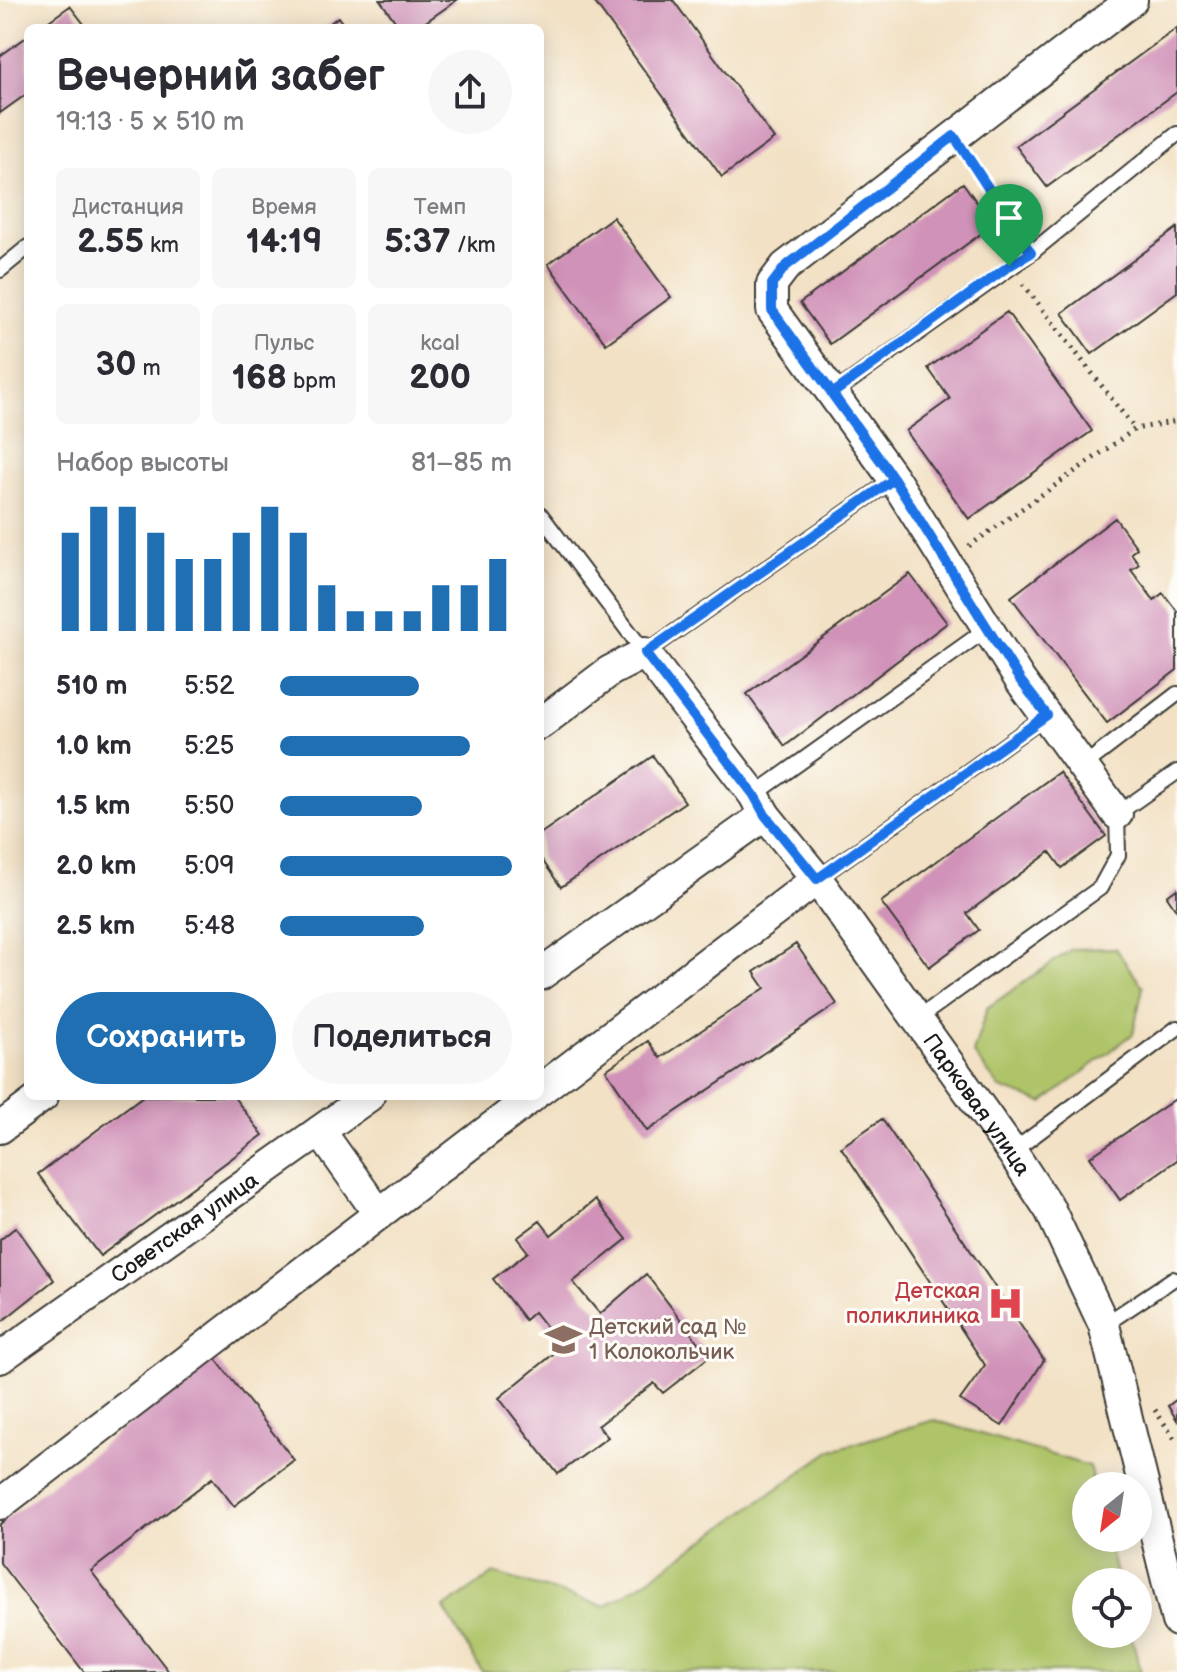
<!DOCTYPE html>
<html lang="ru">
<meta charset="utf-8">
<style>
body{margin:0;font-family:"Balsamiq Sans",sans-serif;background:#f7f7f7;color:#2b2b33;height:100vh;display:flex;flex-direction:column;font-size:30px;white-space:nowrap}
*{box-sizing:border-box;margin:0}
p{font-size:26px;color:#7c7c81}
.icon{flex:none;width:44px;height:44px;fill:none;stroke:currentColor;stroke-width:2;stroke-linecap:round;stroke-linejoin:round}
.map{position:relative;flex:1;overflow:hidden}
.sheet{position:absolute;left:24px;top:24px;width:520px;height:1076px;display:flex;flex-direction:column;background:#fff;border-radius:12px;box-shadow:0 4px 20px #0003}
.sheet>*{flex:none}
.needle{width:52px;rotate:210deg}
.fabs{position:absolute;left:1072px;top:1472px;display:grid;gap:16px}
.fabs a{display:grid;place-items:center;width:80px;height:80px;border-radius:50%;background:#fff;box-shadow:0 4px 20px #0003;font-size:40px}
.pin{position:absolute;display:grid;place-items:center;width:68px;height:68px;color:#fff;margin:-82px -34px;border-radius:50% 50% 50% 0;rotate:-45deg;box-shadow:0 0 8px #0007}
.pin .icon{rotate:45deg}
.round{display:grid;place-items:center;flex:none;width:84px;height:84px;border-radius:42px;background:#f7f7f7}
.overview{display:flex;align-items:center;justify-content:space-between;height:136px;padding:0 32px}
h1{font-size:44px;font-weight:700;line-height:60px}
.metrics{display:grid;grid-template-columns:repeat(3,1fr);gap:12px;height:136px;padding:8px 32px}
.metrics div{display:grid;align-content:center;border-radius:12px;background:#f7f7f7;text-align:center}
.metrics b{font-size:34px;font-weight:700}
.metrics small{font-size:22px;font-weight:400}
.metrics p{font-size:22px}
.chart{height:224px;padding:16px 32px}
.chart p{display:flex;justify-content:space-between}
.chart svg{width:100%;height:144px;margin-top:8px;stroke:#1f6fb2;stroke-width:6}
.button{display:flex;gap:16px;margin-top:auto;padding:16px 32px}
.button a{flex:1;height:92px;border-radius:48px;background:#1f6fb2;color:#fff;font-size:32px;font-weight:700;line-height:92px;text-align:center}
.button a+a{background:#f7f7f7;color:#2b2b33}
ul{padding:0 32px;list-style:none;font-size:26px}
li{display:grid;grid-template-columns:128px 96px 1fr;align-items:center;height:60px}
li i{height:20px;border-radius:10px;background:#1f6fb2}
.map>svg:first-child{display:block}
.green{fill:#afc469;stroke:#667042;stroke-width:2}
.building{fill:#d092b8}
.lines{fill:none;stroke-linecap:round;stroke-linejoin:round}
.lane-casing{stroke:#3c3a35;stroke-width:18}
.street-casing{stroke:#3c3a35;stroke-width:34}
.path{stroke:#3c3a35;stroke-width:5;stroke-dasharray:2 6;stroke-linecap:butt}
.lane{stroke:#fff;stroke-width:14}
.street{stroke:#fff;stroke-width:30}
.route-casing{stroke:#fff;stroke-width:16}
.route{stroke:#1a73e8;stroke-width:10}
.labels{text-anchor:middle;stroke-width:6;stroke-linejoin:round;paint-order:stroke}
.street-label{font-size:22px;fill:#1c1c1c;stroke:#fdfcf7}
.health-label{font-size:22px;fill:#be3a42;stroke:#fdfcf7;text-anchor:end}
.education-label{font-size:22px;fill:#785e54;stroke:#fdfcf7;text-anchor:start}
</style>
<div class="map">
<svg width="1177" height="1672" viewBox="0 0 1177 1672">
<rect width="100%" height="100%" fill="#fdfcf7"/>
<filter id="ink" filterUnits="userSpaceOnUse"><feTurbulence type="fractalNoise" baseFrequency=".0125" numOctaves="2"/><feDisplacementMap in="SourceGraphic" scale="16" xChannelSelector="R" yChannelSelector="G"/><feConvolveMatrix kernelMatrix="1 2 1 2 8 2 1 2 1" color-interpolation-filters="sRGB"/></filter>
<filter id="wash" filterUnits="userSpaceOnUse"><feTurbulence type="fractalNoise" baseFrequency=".006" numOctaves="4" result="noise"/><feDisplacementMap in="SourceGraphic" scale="32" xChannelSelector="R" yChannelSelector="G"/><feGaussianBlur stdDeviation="1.8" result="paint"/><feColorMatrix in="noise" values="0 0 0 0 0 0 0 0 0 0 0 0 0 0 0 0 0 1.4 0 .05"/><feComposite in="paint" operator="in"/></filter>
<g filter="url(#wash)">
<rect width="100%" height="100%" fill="#f2e1c4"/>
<path class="green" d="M1115,948L1143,987L1133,1034L1043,1103L1000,1088L973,1053L987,1008L1072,949Z
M934,1420L1089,1466L1094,1486H1086V1538H1107L1118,1582H1086V1634H1131L1141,1672H482L444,1608L494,1573L605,1606L646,1581L832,1450Z"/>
<g id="blocks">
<path class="building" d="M380,0H457L417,28H400Z
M593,0H673L774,139L722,177Z
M70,6L87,28H39Z
M338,17L346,28H324Z
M1177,28V92L1047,187L1016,146Z
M28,36V93L0,113V56Z
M963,183L993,225L830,344L800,303Z
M613,217L671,297L606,344L548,264Z
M1177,228V292L1092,354L1062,313Z
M1007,312L1092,431L969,519L906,431L950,399L928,368Z
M1115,518L1137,548L1131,553L1139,564L1131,570L1154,600L1163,593L1177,611V670L1107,723L1011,597Z
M910,574L947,623L785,746L747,694Z
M653,756L685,802L561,887L540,857V834Z
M1059,772L1106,836L1062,868L1050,852L967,913L979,930L929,967L881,902Z
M1177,889V911L1167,896Z
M796,944L837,1004L647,1131L606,1070L648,1041L660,1058L765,988L754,972Z
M143,1096H233L263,1135L100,1256L38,1174Z
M1177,1098V1160L1120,1200L1090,1157Z
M882,1119L1044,1360L1002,1426L960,1400L985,1365L841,1147Z
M595,1200L627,1239L573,1282L600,1314L646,1274L709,1357L663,1393L654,1383L598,1426L608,1437L558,1474L499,1398L562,1347L534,1312L525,1320L493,1279L528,1252L517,1238L540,1221L551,1235Z
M16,1227L54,1280L0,1323V1240Z
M215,1358L294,1460L234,1506L212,1478L91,1571L169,1672H84L0,1563V1524Z
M1177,1399V1420L1168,1406Z"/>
</g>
</g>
<g filter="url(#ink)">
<use href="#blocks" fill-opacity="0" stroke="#3c3a35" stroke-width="2"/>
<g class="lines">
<defs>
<path id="lane" d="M0,270L28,247
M832,394L1031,253L1177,134
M540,514L645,653L894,479
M1083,766L1177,694
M754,795L987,629
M817,879L1047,715
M917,1019L1100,888L1118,855L1117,814L1177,772
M1012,1152L1177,1028
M1104,1325L1173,1279"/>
<g id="street">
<path id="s1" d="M540,724L610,671L645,653L754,795L765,815L817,879L1012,1152L1050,1210L1104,1325L1177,1621"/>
<path d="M1117,814L1020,680L894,479L772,310V284L785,267L1132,0"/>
<path d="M540,975L765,815"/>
<path d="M540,1090L817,879"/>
<path d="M0,1128L43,1096"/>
<path d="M320,1131L379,1214"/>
<path id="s2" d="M0,1358L369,1096"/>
<path d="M0,1504L533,1096"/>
</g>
</defs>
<use href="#lane" class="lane-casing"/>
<use href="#street" class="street-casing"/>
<path class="path" d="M970,160L1021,239
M1023,284L1135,429
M969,546L1135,429L1177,421
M1155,1410L1177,1442"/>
<use href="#lane" class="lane"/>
<use href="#street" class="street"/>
</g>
</g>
<g class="lines" filter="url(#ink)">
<defs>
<path id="route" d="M1009,266L832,394L894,479L1020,680L1047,715L817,879L765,815L754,795L645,653L894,479L772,310V284L785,267L954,136L1031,253L1009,266"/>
</defs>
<use href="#route" class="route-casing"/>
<use href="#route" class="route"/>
</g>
<defs>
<symbol id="hospital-bare" viewBox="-9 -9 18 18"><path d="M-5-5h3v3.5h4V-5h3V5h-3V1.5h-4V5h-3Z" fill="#e0444e" stroke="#fdfcf7" stroke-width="2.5" paint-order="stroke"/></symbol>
<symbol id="school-bare" viewBox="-9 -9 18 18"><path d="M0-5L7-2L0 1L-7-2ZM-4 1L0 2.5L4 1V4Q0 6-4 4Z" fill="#8d6e63" stroke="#fdfcf7" stroke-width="2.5" paint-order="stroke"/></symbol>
</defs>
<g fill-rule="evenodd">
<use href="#hospital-bare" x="980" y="1278" width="51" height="51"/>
<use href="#school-bare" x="538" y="1314" width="51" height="51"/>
</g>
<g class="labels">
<g class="street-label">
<text dy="8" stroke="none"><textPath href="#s1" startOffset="688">Парковая улица</textPath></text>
<text dy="8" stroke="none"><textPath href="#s2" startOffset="226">Советская улица</textPath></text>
</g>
<g class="health-label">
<text x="980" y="1298">Детская<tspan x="980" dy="25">поликлиника</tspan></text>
</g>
<g class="education-label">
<text x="589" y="1334">Детский сад №<tspan x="589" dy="25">1 Колокольчик</tspan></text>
</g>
</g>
</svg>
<div class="fabs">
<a><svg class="needle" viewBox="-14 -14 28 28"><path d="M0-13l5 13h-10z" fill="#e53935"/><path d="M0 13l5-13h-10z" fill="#7c7c81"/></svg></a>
<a><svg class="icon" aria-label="locate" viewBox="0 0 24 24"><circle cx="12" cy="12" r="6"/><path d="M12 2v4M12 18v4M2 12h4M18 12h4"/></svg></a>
</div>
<div class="pin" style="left:1009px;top:266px;background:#1e9e55"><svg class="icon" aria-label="arrive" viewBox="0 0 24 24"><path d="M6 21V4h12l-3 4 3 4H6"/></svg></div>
<section class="sheet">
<div class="overview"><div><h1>Вечерний забег</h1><p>19:13 · 5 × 510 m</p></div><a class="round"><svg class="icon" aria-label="share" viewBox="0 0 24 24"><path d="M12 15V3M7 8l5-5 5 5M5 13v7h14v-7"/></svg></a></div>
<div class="metrics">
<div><p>Дистанция</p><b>2.55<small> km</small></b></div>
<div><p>Время</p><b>14:19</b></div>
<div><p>Темп</p><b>5:37<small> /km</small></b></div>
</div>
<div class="metrics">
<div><b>30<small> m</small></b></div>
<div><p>Пульс</p><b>168<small> bpm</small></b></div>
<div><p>kcal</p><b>200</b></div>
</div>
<div class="chart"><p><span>Набор высоты</span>81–85 m</p>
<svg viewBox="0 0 160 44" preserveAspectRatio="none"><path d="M5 44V14M15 44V6M25 44V6M35 44V14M45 44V22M55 44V22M65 44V14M75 44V6M85 44V14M95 44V30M105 44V38M115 44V38M125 44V38M135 44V30M145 44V30M155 44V22"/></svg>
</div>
<ul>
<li><b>510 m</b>5:52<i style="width:60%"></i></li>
<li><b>1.0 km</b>5:25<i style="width:82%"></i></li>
<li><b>1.5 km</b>5:50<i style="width:61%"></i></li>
<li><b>2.0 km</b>5:09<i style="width:100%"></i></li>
<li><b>2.5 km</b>5:48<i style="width:62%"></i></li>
</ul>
<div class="button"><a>Сохранить</a><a>Поделиться</a></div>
</section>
</div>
